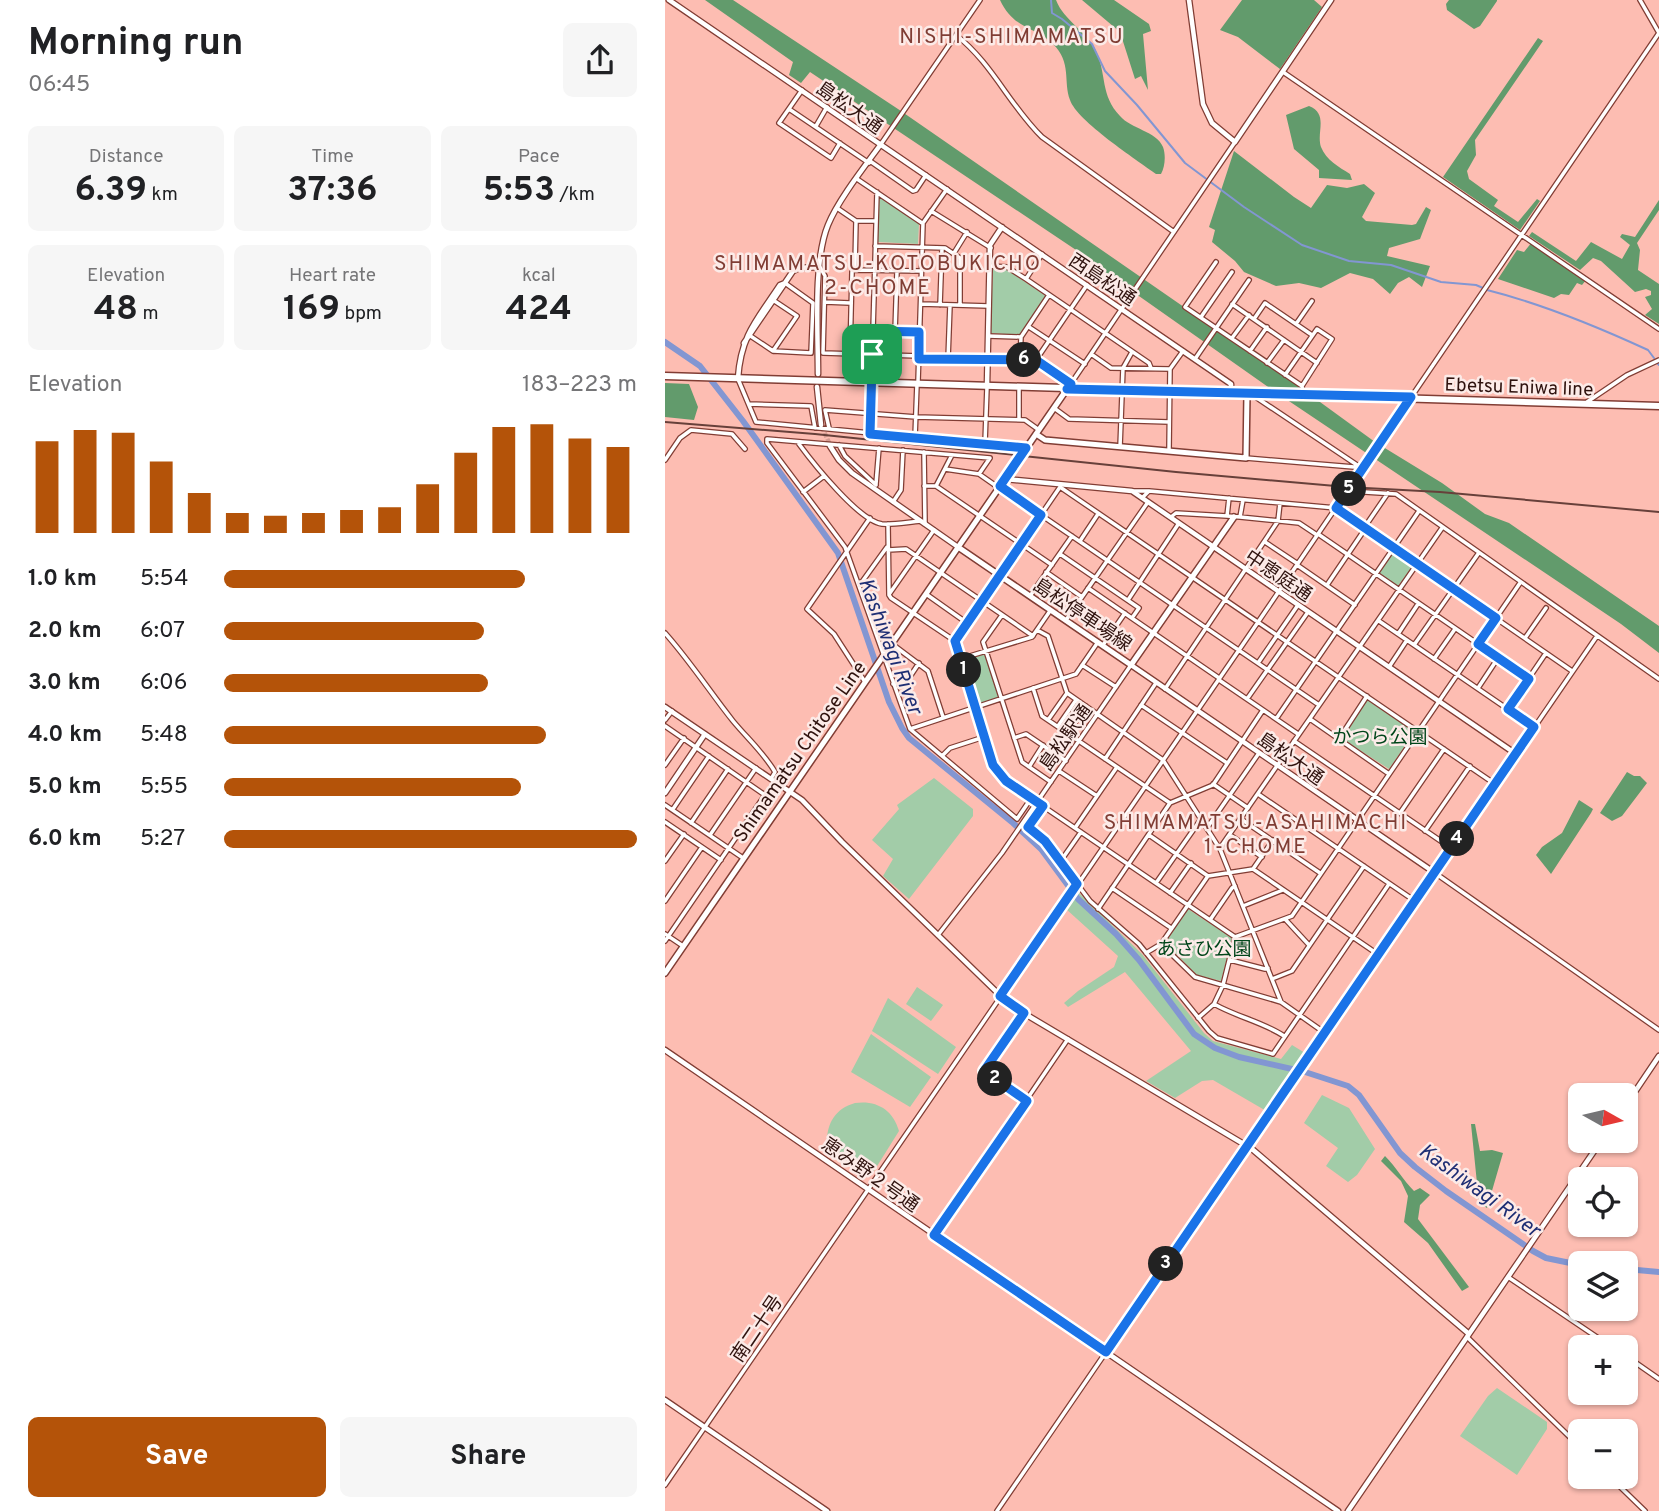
<!DOCTYPE html>
<meta charset="utf-8">
<style>
body{margin:0;font-family:Overpass,"Noto Sans JP",sans-serif;background:#f6f6f6;color:#202124;height:100vh;display:flex;flex-direction:column;font-size:26px;white-space:nowrap}
*{box-sizing:border-box;margin:0}
p{font-size:23px;color:#757577}
.icon{flex:none;width:38px;height:38px;fill:none;stroke:currentColor;stroke-width:2;stroke-linecap:round;stroke-linejoin:round}
.map{position:relative;flex:1;overflow:hidden}
.sheet{display:flex;flex-direction:column;background:#fff;width:665px}
.sheet>*{flex:none}
.needle{width:46px;rotate:98deg}
.controls{position:absolute;left:903px;top:1083px;display:grid;gap:14px}
.controls a{display:grid;place-items:center;width:70px;height:70px;border-radius:10px;background:#fff;box-shadow:0 2px 5px #0004;font-size:35px}
.pin{position:absolute;display:grid;place-items:center;width:60px;height:60px;color:#fff;margin:-30px;border-radius:14px;box-shadow:0 4px 10px #0006}
.km{position:absolute;width:35px;height:35px;margin:-18px;border-radius:50%;background:#222;color:#fff;font-size:19px;line-height:35px;text-align:center}
.round{display:grid;place-items:center;flex:none;width:74px;height:74px;border-radius:10px;background:#f6f6f6}
.overview{display:flex;align-items:center;justify-content:space-between;height:119px;padding:0 28px}
h1{font-size:38px;font-weight:700;line-height:52px}
.figures{display:grid;grid-template-columns:repeat(3,1fr);gap:10px;height:119px;padding:7px 28px}
.figures div{display:grid;align-content:center;border-radius:10px;background:#f6f6f6;text-align:center}
.figures b{font-size:35px;font-weight:700}
.figures small{font-size:19px;font-weight:400}
.figures p{font-size:19px}
.chart{height:196px;padding:14px 28px}
.chart p{display:flex;justify-content:space-between}
.chart svg{width:100%;height:126px;margin-top:7px;stroke:#b45309;stroke-width:6}
.primary-button{display:flex;gap:14px;margin-top:auto;padding:14px 28px}
.primary-button a{flex:1;height:80px;border-radius:10px;background:#b45309;color:#fff;font-size:28px;font-weight:700;line-height:80px;text-align:center}
.primary-button a+a{background:#f6f6f6;color:#202124}
ul{padding:0 28px;list-style:none;font-size:23px}
li{display:grid;grid-template-columns:112px 84px 1fr;align-items:center;height:52px}
li i{height:18px;border-radius:9px;background:#b45309}
main{display:flex;flex:1;min-height:0}
.map>svg:first-child{display:block}
.green{fill:#a2cca8}
.forest{fill:#629b6c}
.lines{fill:none;stroke-linecap:round;stroke-linejoin:round}
.stream{stroke:#8296d2;stroke-width:2}
.river{stroke:#8296d2;stroke-width:6}
.tertiary-tunnel{stroke:#d49b91;stroke-width:4.5;stroke-dasharray:4.5 2;stroke-linecap:butt}
.minor-casing{stroke:#813d34;stroke-width:6}
.tertiary-casing{stroke:#813d34;stroke-width:7}
.secondary-casing{stroke:#813d34;stroke-width:8}
.primary-casing{stroke:#813d34;stroke-width:9}
.minor{stroke:#fff;stroke-width:3.5}
.tertiary{stroke:#fff;stroke-width:4.5}
.secondary{stroke:#fff;stroke-width:5}
.primary{stroke:#fff;stroke-width:6}
.rail{stroke:#67403a;stroke-width:2}
.route-casing{stroke:#fff;stroke-width:14}
.route{stroke:#1a73e8;stroke-width:9}
.labels{text-anchor:middle;stroke-width:5;stroke-linejoin:round;paint-order:stroke}
.street-label{font-size:19px;fill:#2f120e;stroke:#fcebe8}
.park-label{font-size:19px;fill:#00461a;stroke:#fcebe8}
.neighbourhood-label{font-size:21px;letter-spacing:2px;fill:#803d34;stroke:#fcebe8}
.water-label{font-size:21px;font-style:italic;fill:#1e2e74;stroke:#fcebe8}
</style>
<main>
<section class="sheet">
<div class="overview"><div><h1>Morning run</h1><p>06:45</p></div><a class="round"><svg class="icon" aria-label="share" viewBox="0 0 24 24"><path d="M12 15V3M7 8l5-5 5 5M5 13v7h14v-7"/></svg></a></div>
<div class="figures">
<div><p>Distance</p><b>6.39<small> km</small></b></div>
<div><p>Time</p><b>37:36</b></div>
<div><p>Pace</p><b>5:53<small> /km</small></b></div>
</div>
<div class="figures">
<div><p>Elevation</p><b>48<small> m</small></b></div>
<div><p>Heart rate</p><b>169<small> bpm</small></b></div>
<div><p>kcal</p><b>424</b></div>
</div>
<div class="chart"><p><span>Elevation</span>183–223 m</p>
<svg viewBox="0 0 160 44" preserveAspectRatio="none"><path d="M5 44V12M15 44V8M25 44V9M35 44V19M45 44V30M55 44V37M65 44V38M75 44V37M85 44V36M95 44V35M105 44V27M115 44V16M125 44V7M135 44V6M145 44V11M155 44V14"/></svg>
</div>
<ul>
<li><b>1.0 km</b>5:54<i style="width:73%"></i></li>
<li><b>2.0 km</b>6:07<i style="width:63%"></i></li>
<li><b>3.0 km</b>6:06<i style="width:64%"></i></li>
<li><b>4.0 km</b>5:48<i style="width:78%"></i></li>
<li><b>5.0 km</b>5:55<i style="width:72%"></i></li>
<li><b>6.0 km</b>5:27<i style="width:100%"></i></li>
</ul>
<div class="primary-button"><a>Save</a><a>Share</a></div>
</section>
<div class="map">
<svg width="994" height="1511" viewBox="0 0 994 1511">
<rect width="100%" height="100%" fill="#fdbdb2"/>
<path class="green" d="M215,197L254,224L253,244L212,242L213,198Z
M328,269H341L381,296L354,335L325,333Z
M729,552L750,565L732,587L713,573Z
M320,654L334,697L313,704L299,661Z
M702,700L748,730L749,733L724,769L679,740V736Z
M269,778L308,809V816L244,899L218,876L228,859L207,840L234,809L232,805Z
M412,891L477,954L539,1033L548,1041L616,1059L627,1045L640,1053L603,1112L548,1080L537,1081L510,1098L481,1081L526,1051L460,972L403,1007L399,1003L413,991L449,967L453,956L401,909Z
M523,909L567,938L556,981L532,975L500,943Z
M252,987L278,1005L266,1021L241,1004Z
M223,998L291,1047L273,1074L207,1031Z
M206,1034L266,1077L245,1107L186,1072Z
M657,1095L684,1108L710,1149L692,1175L683,1182L661,1166L673,1148L639,1123Z
M190,1103C212,1100 228,1110 234,1131L209,1171L199,1173L162,1146C161,1125 169,1109 190,1103Z
M832,1388L882,1422V1429L852,1475L795,1436L823,1396Z"/>
<path class="forest" d="M40,0H68L233,109L633,386L710,442L777,483L820,514L844,523L994,626V653L956,624L606,389L437,270L420,256L145,72L136,83L124,75L128,62Z
M335,0H391C399,21 422,31 431,51C442,75 435,95 455,116C466,129 491,131 498,147C501,155 500,167 496,174H491C472,160 412,121 405,100C398,81 407,63 388,44C370,26 349,30 335,0Z
M417,0H449L484,24L486,31L478,34L483,90L476,76L470,79L455,32Z
M577,0H649L657,7L615,69L573,37L555,30Z
M784,0H832V1L815,26L809,29L782,10L781,4Z
M873,38L878,41L810,140L811,155L802,171L804,179L833,200L829,206L853,222L872,199L875,201L855,230L778,177Z
M644,106C664,114 651,132 656,147C661,160 674,167 685,174L687,180L654,178V170L629,149L621,115Z
M569,151L629,197L646,208L662,185L682,188L699,184L710,193L697,217L701,221L747,225L751,224L761,207L766,210L755,239L724,248L722,256L765,266L757,287L744,277L733,283L725,294L708,279L685,273L656,288L634,283L611,286L579,272L570,261L547,242L550,230L544,227Z
M994,200V210L972,243L975,250L973,270L994,284V324L980,315L987,309L980,297L986,295V291L981,289L970,292L936,261L928,258L915,270L864,236L867,232L911,261L926,242L957,259L965,245L955,237L957,234L970,237Z
M867,242L921,280L917,285L912,283L904,295L896,294L889,298L833,279L852,250L859,252Z
M0,383L24,384L33,407L29,420L0,417Z
M962,772L969,776H975L982,783L957,816L947,821L935,813Z
M914,800L928,809L926,813L886,874L871,855L877,847L897,833Z
M806,1124H810L815,1151L827,1150L838,1153L822,1208L814,1203Z
M720,1156C731,1167 738,1180 749,1191L755,1188L765,1195L755,1205L753,1219L804,1287L797,1291L763,1243L739,1222L743,1196L736,1181L716,1161Z"/>
<g class="lines">
<path class="stream" d="M386,0L387,13L397,19L427,44L440,71L472,105L520,163L579,207L637,245L684,261L726,265L776,282L811,285L818,288
M822,290C878,304 931,326 983,350L989,358
M992,363L994,365"/>
<path class="river" d="M0,342L35,366L78,421L173,553L224,702L237,728L244,738L348,823L376,849L413,899L451,934L474,960L529,1034L550,1048L574,1057L640,1072L683,1086L694,1095L735,1153L750,1167L781,1191L868,1251L881,1258L915,1265
M961,1269L994,1272"/>
<path class="tertiary-tunnel" d="M157,427L165,445"/>
<defs>
<path id="minor" d="M975,0L994,33
M291,35C327,63 345,106 377,137L509,232
M618,72L994,329
M137,90L114,123L166,158L175,143
M124,109L204,163
M151,126L162,107
M216,144L315,0
M205,161L248,191L251,190L261,175
M192,179L257,223
M172,208L191,221L190,265L187,272L185,354
M266,211L326,248
M191,221H210
M210,246L280,248L295,258V305
M289,253L302,232
M551,262L520,307L637,386
M325,266L342,267L361,279L484,363L486,368
M155,267L160,276L158,353L254,356
M188,270L256,271
M361,279L377,254
M160,302L185,303
M256,304L324,306
M567,304L652,363
M275,305L277,248
M536,317L567,272
M589,319L600,303L647,335
M631,324L647,301
M364,327L420,364
M185,330L254,333
M230,332L232,271
M84,335L108,351L146,353L148,303L120,283
M323,336L356,337L384,295
M567,338L584,315
M108,351L132,316L108,300
M585,351L602,327
M426,354L446,368L505,369
M322,358L371,360L406,384
M254,359L322,360
M283,359L285,305
M355,359L356,337
M530,359L584,280
M371,360L422,285
M602,363L619,340
M620,375L652,329L667,339L637,386L638,395
M73,379L91,422L361,448
M253,382L258,223L282,189
M403,388L570,142
M589,396L698,469
M922,402L962,375L994,360
M84,404L146,406L150,428
M389,408L404,419L504,422
M354,420V387
M164,428L160,410L251,417L360,420L374,430
M205,434L212,192
M250,437L252,384
M102,439V443L180,547L245,729L352,819L367,797
M102,439L325,458L314,474
M320,443L322,387
M134,444C148,463 194,521 217,524C229,525 243,522 256,521
M174,445L180,456L211,485
M455,447L458,368L467,352
M504,450L505,369L518,351
M259,452L260,524
M581,458L689,467L692,466
M0,460L15,438L26,430L67,434L80,449
M280,469L314,474L334,488
M211,484L214,448
M259,486H271L387,565
M271,486L287,455
M335,487L654,705
M395,487L830,784
M467,491H484
M684,491L731,494L994,679
M138,492L159,476
M477,498L484,491L671,508L907,671
M564,498L562,516L575,517L578,500
M228,502L236,490L238,450
M506,517L511,513L562,516
M575,517L634,523L652,535
M223,524L224,595L226,598L290,641L328,765L341,781L570,937
M699,528L723,493
M653,534L864,679
M415,541L433,514
M600,542L633,564
M223,550L241,549L368,636
M395,554L474,608L467,618
M632,565L690,605
M381,572L417,597
M662,585L700,529
M194,586L222,547
M423,588L554,678
M225,593L269,530
M261,594L302,623
M365,596L407,536
M463,600L514,523
M337,615L318,642L321,651L357,762L386,782
M401,620L483,502
M714,621L869,727
M372,630L383,636L402,693L498,760L555,849L616,1002L660,1033
M0,633C25,661 45,692 68,721C82,738 99,753 110,772L106,779
M733,634L753,604
M860,638L881,608
M290,641L395,487
M227,644L263,671L278,717
M438,645L460,613
M749,645L813,554
M295,659L367,637L385,611
M769,659L790,629
M593,663L633,605
M417,665L451,687
M724,667L742,640
M554,680L633,734
M200,682L169,634L142,609L205,518
M228,684L244,678L254,663
M368,688L377,716L505,803
M813,688L833,658
M500,689L613,521L615,503
M582,699L643,612
M476,705L562,763
M843,709L881,653
M611,719L754,511
M645,719L724,774
M0,720L7,711
M383,720L402,693
M0,726L100,795L0,941
M393,726L411,700
M245,729L411,674L433,642
M403,733L421,706
M349,738L361,734L401,761
M674,739L702,696
M629,741L786,848
M277,756L285,748L319,737
M440,759L491,683
M0,765L19,738
M364,767L378,745
M394,771L432,796
M548,784L583,808
M593,794L750,901
M0,805L78,858
M378,806L363,827L380,841L425,901L474,944L544,1031L552,1038L608,1054L724,884
M8,809L44,756
M735,813L779,749
M576,819L655,873
M0,822L56,860
M26,823L63,769
M410,828L452,767
M542,828L594,753
M760,831L805,766
M45,835L91,768
M484,835L543,876
M565,835L597,857
M555,848L777,528
M0,861L19,834
M395,862L416,832
M588,869L714,955
M770,873L994,1030
M491,883L536,819
M447,888L506,928
M505,893L526,863
M0,901L37,847
M578,906L618,890
M433,909L505,803L548,785L598,710
M620,919L644,945
M545,920L567,888L570,886
M0,934L18,946
M273,935L337,853L466,665
M570,937L627,916L855,583
M496,944L530,977L616,1002
M481,953L496,944L543,876L588,869L608,840
M565,960L600,969L603,968
M607,979L627,971L699,866
M549,1004C572,1017 598,1022 619,1036
M359,1013L319,1071L362,1101
M533,1018L549,1004L558,985L570,937
M270,1234L403,1039
M843,1277L948,1348
M802,1337L915,1447
M961,1356L994,1379
M945,1477L980,1511
M0,1485L574,650L994,33
M332,1511L932,636"/>
<path id="tertiary" d="M4,0L566,384V394
M524,0L538,104L547,123L570,142L666,0
M79,343L128,271L134,268L154,267
M153,374C153,333 148,261 163,225C173,200 200,166 216,144
M73,378C76,335 92,320 115,285L120,283
M322,386L325,245L337,227
M152,387L156,425
M165,446L174,460L187,473L293,547
M340,479L467,491L851,754
M466,665L770,873
M0,707L137,800L177,842L345,1005L587,1149L804,1334
M0,793L40,734
M0,1050L673,1511
M961,1105L994,1056
M0,1400L162,1511
M683,1511L936,1141"/>
<path id="secondary" d="M371,434L380,440L581,458L582,394
M293,547L466,665L569,517
M0,973L402,389"/>
<path id="primary" d="M0,376L994,406"/>
</defs>
<use href="#minor" class="minor-casing"/>
<use href="#tertiary" class="tertiary-casing"/>
<use href="#secondary" class="secondary-casing"/>
<use href="#primary" class="primary-casing"/>
<use href="#minor" class="minor"/>
<use href="#tertiary" class="tertiary"/>
<use href="#secondary" class="secondary"/>
<use href="#primary" class="primary"/>
<path class="rail" d="M0,422L150,434L511,472L682,487L775,492L994,512"/>
</g>
<g class="lines">
<defs>
<path id="route" d="M208,331L254,332V359L371,360L406,384L402,389L746,397L671,508L831,618L813,644L864,679L843,709L869,727L441,1352L269,1235L362,1101L319,1071L359,1013L335,996L412,884L380,841L363,827L378,806L341,781L328,765L290,641L376,515L335,486L361,448L205,434Z"/>
</defs>
<use href="#route" class="route-casing"/>
<use href="#route" class="route"/>
</g>
<g class="labels">
<g class="street-label">
<text transform="translate(185 107) rotate(35)" y="7">島松大通</text>
<text transform="translate(438 279) rotate(34)" y="7">西島松通</text>
<text transform="translate(854 386) rotate(2)" y="7">Ebetsu Eniwa line</text>
<text transform="translate(614 575) rotate(34)" y="7">中恵庭通</text>
<text transform="translate(418 614) rotate(34)" y="7">島松停車場線</text>
<text transform="translate(400 737) rotate(-55)" y="7">島松駅通</text>
<text transform="translate(134 751) rotate(-55)" y="7">Shimamatsu Chitose Line</text>
<text transform="translate(626 758) rotate(35)" y="7">島松大通</text>
<text transform="translate(206 1174) rotate(35)" y="7">恵み野２号通</text>
<text transform="translate(91 1328) rotate(-56)" y="7">南二十号</text>
</g>
<g class="park-label">
<text x="715" y="743">かつら公園</text>
<text x="539" y="955">あさひ公園</text>
</g>
<g class="neighbourhood-label">
<text x="347" y="43">NISHI-SHIMAMATSU</text>
<text x="213" y="270">SHIMAMATSU-KOTOBUKICHO<tspan x="213" dy="24">2-CHOME</tspan></text>
<text x="591" y="829">SHIMAMATSU-ASAHIMACHI<tspan x="591" dy="24">1-CHOME</tspan></text>
</g>
<g class="water-label">
<text transform="translate(226 646) rotate(69)" y="7">Kashiwagi River</text>
<text transform="translate(815 1190) rotate(36)" y="7">Kashiwagi River</text>
</g>
</g>
</svg>
<div class="controls">
<a><svg class="needle" viewBox="-14 -14 28 28"><path d="M0-13l5 13h-10z" fill="#e53935"/><path d="M0 13l5-13h-10z" fill="#757577"/></svg></a>
<a><svg class="icon" aria-label="locate" viewBox="0 0 24 24"><circle cx="12" cy="12" r="6"/><path d="M12 2v4M12 18v4M2 12h4M18 12h4"/></svg></a>
<a><svg class="icon" aria-label="layers" viewBox="0 0 24 24"><path d="M12 4l9 5-9 5-9-5zM3 14l9 5 9-5"/></svg></a>
<a>+</a>
<a>−</a>
</div>
<div class="pin" style="left:207px;top:354px;background:#1e9e55"><svg class="icon" aria-label="arrive" viewBox="0 0 24 24"><path d="M6 21V4h12l-3 4 3 4H6"/></svg></div>
<b class="km" style="left:299px;top:670px">1</b>
<b class="km" style="left:330px;top:1079px">2</b>
<b class="km" style="left:501px;top:1264px">3</b>
<b class="km" style="left:792px;top:839px">4</b>
<b class="km" style="left:684px;top:489px">5</b>
<b class="km" style="left:359px;top:360px">6</b>
</div>
</main>
